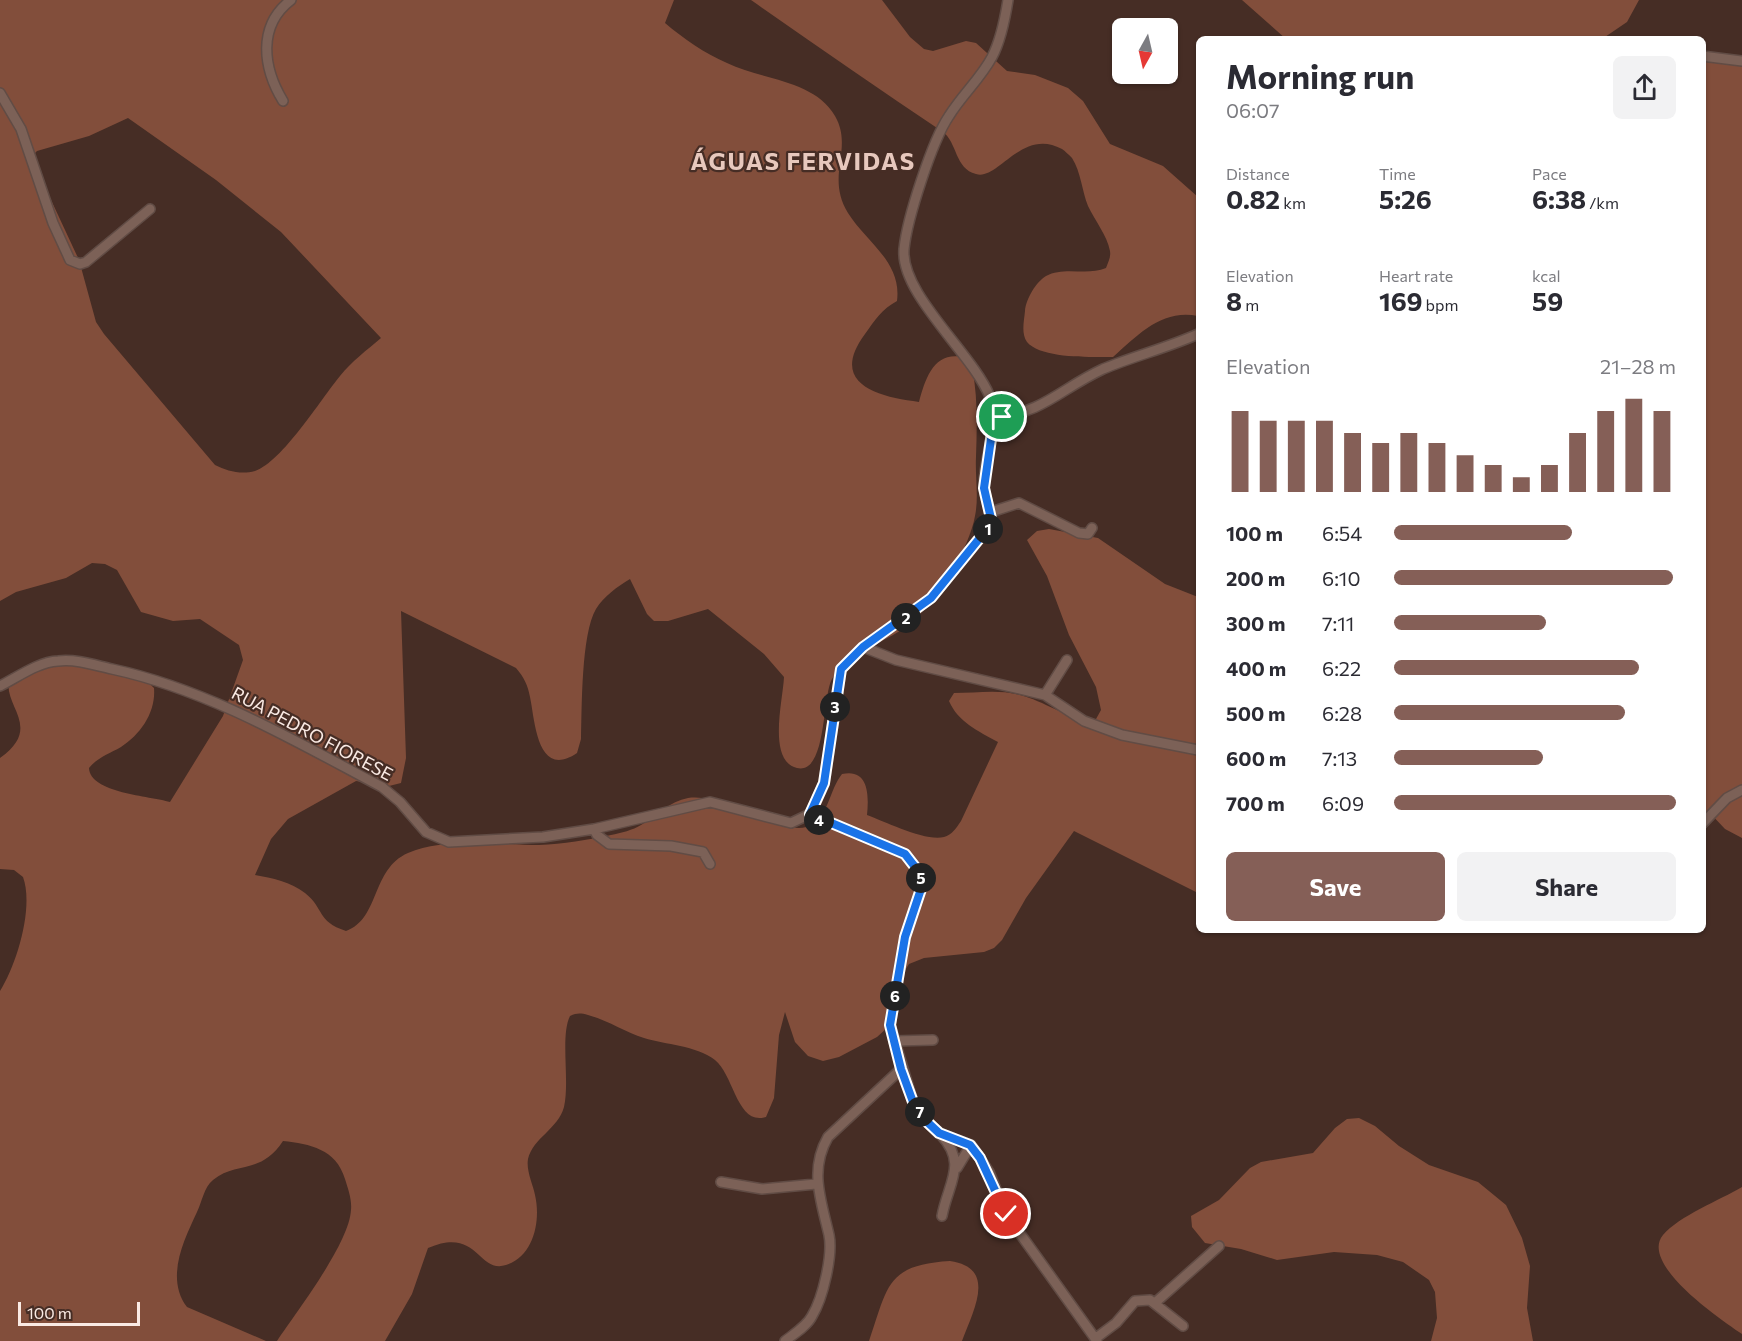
<!DOCTYPE html>
<meta charset="utf-8">
<style>
body{margin:0;font-family:Commissioner,sans-serif;background:#f2f2f3;color:#2b2b33;height:100vh;display:flex;flex-direction:column;font-size:22px;white-space:nowrap}
*{box-sizing:border-box;margin:0}
p{font-size:20px;color:#7c7c81}
.icon{flex:none;width:33px;height:33px;fill:none;stroke:currentColor;stroke-width:2;stroke-linecap:round;stroke-linejoin:round}
.map{position:relative;flex:1;overflow:hidden}
.details{position:absolute;left:1196px;top:36px;width:510px;height:897px;display:flex;flex-direction:column;background:#fff;border-radius:9px;box-shadow:0 2px 4px #0004}
.details>*{flex:none}
.needle{width:39px;rotate:188deg}
.controls{position:absolute;left:1112px;top:18px;display:grid;gap:12px}
.controls a{display:grid;place-items:center;width:66px;height:66px;border-radius:9px;background:#fff;box-shadow:0 2px 4px #0004;font-size:30px}
.scale{position:absolute;left:18px;bottom:15px;width:122px;box-sizing:border-box;padding-left:6px;border:3px solid #faeae4;border-top:0;font-size:16px;line-height:21px;white-space:nowrap;color:#faeae4;-webkit-text-stroke:4px #462d25;paint-order:stroke}
.pin{position:absolute;display:grid;place-items:center;width:51px;height:51px;color:#fff;margin:-26px;border:3px solid #fff;border-radius:50%;box-shadow:0 2px 6px #0007}
.km{position:absolute;width:30px;height:30px;margin:-15px;border-radius:50%;background:#222;color:#fff;font-size:16px;line-height:30px;text-align:center}
.round{display:grid;place-items:center;flex:none;width:63px;height:63px;border-radius:9px;background:#f2f2f3}
.overview{display:flex;align-items:center;justify-content:space-between;height:102px;padding:0 30px}
h1{font-size:33px;font-weight:700;line-height:45px}
.stats{display:grid;grid-template-columns:repeat(3,1fr);gap:9px;height:102px;padding:6px 30px}
.stats div{display:grid;align-content:center}
.stats b{font-size:26px;font-weight:700}
.stats small{font-size:16px;font-weight:400}
.stats p{font-size:16px}
.chart{height:168px;padding:12px 30px}
.chart p{display:flex;justify-content:space-between}
.chart svg{width:100%;height:108px;margin-top:6px;stroke:#855f57;stroke-width:6}
.action{display:flex;gap:12px;margin-top:auto;padding:12px 30px}
.action a{flex:1;height:69px;border-radius:9px;background:#855f57;color:#fff;font-size:24px;font-weight:700;line-height:69px;text-align:center}
.action a+a{background:#f2f2f3;color:#2b2b33}
ul{padding:0 30px;list-style:none;font-size:20px}
li{display:grid;grid-template-columns:96px 72px 1fr;align-items:center;height:45px}
li i{height:15px;border-radius:8px;background:#855f57}
.map>svg:first-child{display:block}
.green{fill:#824e3b;fill-rule:evenodd}
.lines{fill:none;stroke-linecap:round;stroke-linejoin:round}
.street-casing{stroke:#614c45;stroke-width:12}
.street{stroke:#7c6157;stroke-width:9}
.route-casing{stroke:#fff;stroke-width:12}
.route{stroke:#1a73e8;stroke-width:8}
.labels{text-anchor:middle;stroke-width:4.5;stroke-linejoin:round;paint-order:stroke}
.street-label{font-size:18px;fill:#faeae4;stroke:#462d25}
.district-label{font-size:24px;font-weight:bold;letter-spacing:1.5px;fill:#e7c8bd;stroke:#462d25}
</style>
<div class="map">
<svg width="1742" height="1341" viewBox="0 0 1742 1341">
<rect width="100%" height="100%" fill="#462d25"/>
<path class="green" d="M0,0H674L665,23C684,39 704,53 727,63C762,80 815,80 835,116C854,149 825,176 848,213C867,243 902,262 897,301C882,309 875,320 865,334C828,384 878,397 919,402C926,376 935,349 967,358L972,367C978,397 977,427 976,457C975,477 979,497 975,516C969,549 938,599 913,621C889,643 849,650 832,679C822,696 827,775 797,768C767,761 783,700 784,677L764,654L708,609L668,621H654L647,614L630,579C617,587 604,596 596,609C581,634 582,709 581,739L577,753C537,780 535,721 530,697C528,686 524,677 516,668L401,611L406,758L401,783L389,786L356,781L288,819L271,839L255,875C272,878 291,882 305,893C325,909 316,921 346,931C380,919 371,869 408,853C445,837 500,845 539,845C563,844 588,840 611,835C621,833 633,830 641,825C656,816 670,801 688,798C727,792 787,842 813,824C829,813 830,789 842,774C869,768 869,796 867,815C886,822 926,842 944,837C952,835 957,827 961,821L998,742C978,731 958,722 949,701L954,693C976,693 999,689 1020,695C1045,701 1071,722 1096,719L1101,710L1096,687L1069,635L1047,576L1027,540L1037,531L1049,529L1098,538L1165,584L1198,597V893L1074,831L1026,898L1002,940L994,948L984,952L924,958L909,964L904,972L887,1028L877,1037L839,1057L823,1061L808,1056L795,1042L785,1012L779,1035L774,1098L766,1117C737,1126 734,1075 715,1060C695,1045 666,1045 644,1038C625,1032 607,1020 588,1015C580,1013 577,1013 570,1016C560,1036 570,1081 564,1107C558,1129 533,1138 528,1159C526,1171 533,1184 535,1195C541,1220 534,1256 506,1265C478,1274 478,1226 428,1248L412,1294L385,1341H277C297,1311 349,1244 351,1210C352,1199 348,1189 345,1179C336,1149 310,1144 283,1141C261,1175 236,1161 213,1180C204,1187 202,1202 197,1212C184,1240 165,1278 187,1307L266,1341H0V991C17,964 34,907 23,877L14,870L0,869V758C45,726 0,705 10,677C26,655 116,668 140,676C145,678 150,684 154,688C156,712 141,734 121,747C109,754 98,757 89,768C90,793 150,796 170,802L223,716L243,660L239,645L200,619L173,621L141,612L117,570L105,564L92,563L66,578L16,592L0,601ZM128,118L216,180L281,232L381,338C367,350 352,361 340,376C321,399 282,462 255,471C241,475 227,471 215,465L104,334L96,322L79,260L31,157L37,151L89,136Z
M751,0H882L910,37L924,49L933,51L966,41L976,43L1007,71L1035,75L1068,88L1083,101L1110,144L1163,166L1198,197V316C1162,309 1139,334 1113,357C1093,357 1041,359 1027,342C1021,334 1024,321 1025,311C1026,299 1036,282 1046,276C1064,266 1087,276 1106,268C1108,262 1111,258 1110,251C1107,235 1095,221 1088,206C1082,191 1081,172 1072,158C1069,155 1065,151 1062,149C1022,127 998,181 976,174C955,169 957,142 943,132C879,89 815,45 751,0Z
M1242,0H1639L1627,22L1602,39H1286Z
M1703,53L1742,57V838L1725,829L1709,812L1703,816Z
M1359,1118L1375,1126L1399,1146L1429,1165L1478,1182L1506,1205L1522,1238L1530,1266L1527,1308L1533,1341H1431L1437,1318L1435,1292L1429,1280L1403,1262L1377,1255L1334,1252L1277,1260L1241,1249L1205,1243L1192,1227L1191,1216L1219,1200L1250,1168L1261,1162L1313,1153L1335,1128L1347,1119Z
M1742,1187V1334C1721,1320 1639,1264 1663,1235C1679,1216 1720,1200 1742,1187Z
M950,1261C998,1268 973,1311 962,1341H869C888,1286 886,1265 950,1261Z"/>
<g class="lines">
<defs>
<path id="street" d="M1702,56L1742,61
M0,93L21,129L53,223L70,260L80,264L86,262L150,209
M283,101C263,68 257,26 291,0
M994,418C1045,412 1060,389 1103,369C1134,356 1167,348 1198,334
M991,512L1019,503L1079,533L1088,534L1092,528
M863,647L896,660L1045,695L1084,721L1122,735L1198,750
M0,686C18,677 38,662 58,661C77,659 94,665 112,669C209,690 295,741 382,787L400,802L426,832L449,842L543,837L594,829L710,802L791,823L810,814
M1045,695L1067,660
M810,814L824,784L841,669L863,647L931,598L992,523C991,511 985,499 984,487C983,458 1001,424 990,397C973,354 900,294 904,249C907,219 932,141 949,116C962,95 981,78 992,57C1001,40 1005,19 1008,0
M810,814L905,854L919,871L923,883L905,937L890,1025L913,1102L923,1118L939,1133L971,1145L989,1172L1006,1214L1097,1341
M1702,824L1727,798L1742,790
M594,829L597,835L609,844L671,846L703,852L710,864
M894,1041L933,1040
M941,1135C968,1164 948,1183 942,1216
M957,1168L971,1145
M721,1182L762,1189L816,1184
M1156,1302L1219,1246
M1096,1338L1116,1323L1135,1301L1150,1300L1183,1326
M785,1341C794,1334 807,1326 812,1316C823,1298 833,1255 829,1235C821,1200 809,1170 828,1137L901,1069"/>
</defs>
<use href="#street" class="street-casing"/>
<use href="#street" class="street"/>
</g>
<g class="lines">
<defs>
<path id="route" d="M1002,417L994,418L984,488L992,523L931,598L863,647L841,669L824,783L810,814L905,854L919,872L923,883L905,937L890,1025L901,1069L913,1102L923,1118L939,1133L970,1145L980,1158L1006,1214"/>
</defs>
<use href="#route" class="route-casing"/>
<use href="#route" class="route"/>
</g>
<g class="labels">
<g class="street-label">
<text transform="translate(312 734) rotate(28)" y="6">RUA PEDRO FIORESE</text>
</g>
<g class="district-label">
<text x="803" y="170">ÁGUAS FERVIDAS</text>
</g>
</g>
</svg>
<div class="controls">
<a><svg class="needle" viewBox="-14 -14 28 28"><path d="M0-13l5 13h-10z" fill="#e53935"/><path d="M0 13l5-13h-10z" fill="#7c7c81"/></svg></a>
</div>
<div class="scale">100 m</div>
<div class="pin" style="left:1002px;top:417px;background:#1e9e55"><svg class="icon" aria-label="arrive" viewBox="0 0 24 24"><path d="M6 21V4h12l-3 4 3 4H6"/></svg></div>
<div class="pin" style="left:1006px;top:1214px;background:#d93025"><svg class="icon" aria-label="check" viewBox="0 0 24 24"><path d="M5 12l5 5 9-10"/></svg></div>
<b class="km" style="left:988px;top:529px">1</b>
<b class="km" style="left:906px;top:618px">2</b>
<b class="km" style="left:835px;top:707px">3</b>
<b class="km" style="left:819px;top:820px">4</b>
<b class="km" style="left:921px;top:878px">5</b>
<b class="km" style="left:895px;top:996px">6</b>
<b class="km" style="left:920px;top:1112px">7</b>
<section class="details">
<div class="overview"><div><h1>Morning run</h1><p>06:07</p></div><a class="round"><svg class="icon" aria-label="share" viewBox="0 0 24 24"><path d="M12 15V3M7 8l5-5 5 5M5 13v7h14v-7"/></svg></a></div>
<div class="stats">
<div><p>Distance</p><b>0.82<small> km</small></b></div>
<div><p>Time</p><b>5:26</b></div>
<div><p>Pace</p><b>6:38<small> /km</small></b></div>
</div>
<div class="stats">
<div><p>Elevation</p><b>8<small> m</small></b></div>
<div><p>Heart rate</p><b>169<small> bpm</small></b></div>
<div><p>kcal</p><b>59</b></div>
</div>
<div class="chart"><p><span>Elevation</span>21–28 m</p>
<svg viewBox="0 0 160 44" preserveAspectRatio="none"><path d="M5 44V11M15 44V15M25 44V15M35 44V15M45 44V20M55 44V24M65 44V20M75 44V24M85 44V29M95 44V33M105 44V38M115 44V33M125 44V20M135 44V11M145 44V6M155 44V11"/></svg>
</div>
<ul>
<li><b>100 m</b>6:54<i style="width:63%"></i></li>
<li><b>200 m</b>6:10<i style="width:99%"></i></li>
<li><b>300 m</b>7:11<i style="width:54%"></i></li>
<li><b>400 m</b>6:22<i style="width:87%"></i></li>
<li><b>500 m</b>6:28<i style="width:82%"></i></li>
<li><b>600 m</b>7:13<i style="width:53%"></i></li>
<li><b>700 m</b>6:09<i style="width:100%"></i></li>
</ul>
<div class="action"><a>Save</a><a>Share</a></div>
</section>
</div>
